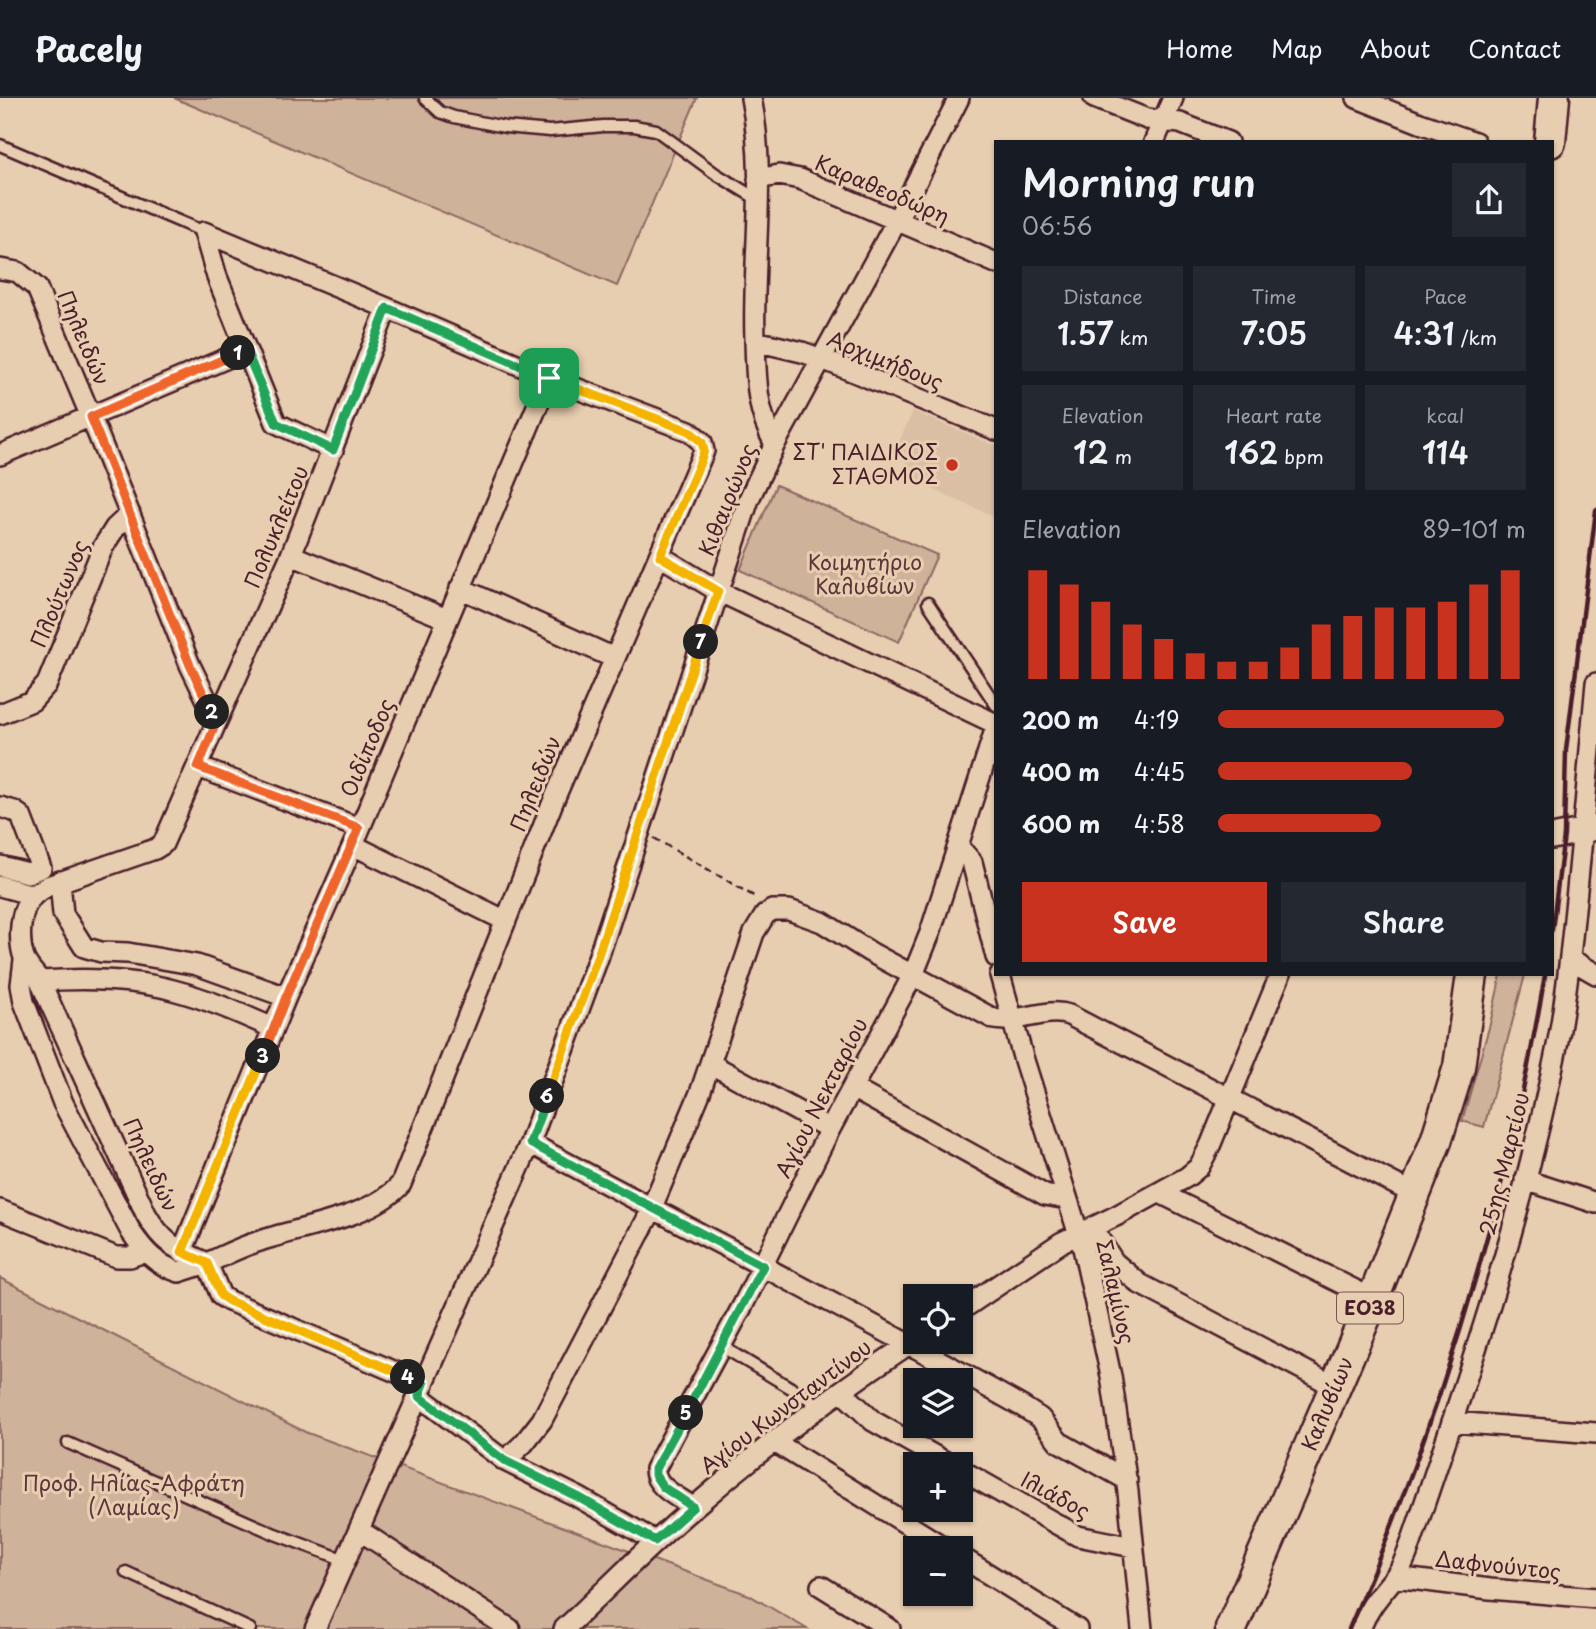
<!DOCTYPE html>
<meta charset="utf-8">
<style>
body{margin:0;font-family:"Playpen Sans",sans-serif;background:#242831;color:#f1f3f6;height:100vh;display:flex;flex-direction:column;font-size:26px;white-space:nowrap}
*{box-sizing:border-box;margin:0}
p{font-size:23px;color:#9ea1a6}
.icon{flex:none;width:38px;height:38px;fill:none;stroke:currentColor;stroke-width:2;stroke-linecap:round;stroke-linejoin:round}
.map{position:relative;flex:1;overflow:hidden}
.side{position:absolute;left:994px;top:42px;width:560px;height:836px;display:flex;flex-direction:column;background:#171b24;border-radius:0px;box-shadow:0 2px 5px #0004}
.side>*{flex:none}
.controls{position:absolute;left:903px;top:1186px;display:grid;gap:14px}
.controls a{display:grid;place-items:center;width:70px;height:70px;border-radius:0px;background:#171b24;box-shadow:0 2px 5px #0004;font-size:35px}
.pin{position:absolute;display:grid;place-items:center;width:60px;height:60px;color:#fff;margin:-30px;border-radius:14px;box-shadow:0 4px 10px #0006}
.km{position:absolute;width:35px;height:35px;margin:-18px;border-radius:50%;background:#222;color:#fff;font-size:19px;line-height:35px;text-align:center}
.round{display:grid;place-items:center;flex:none;width:74px;height:74px;border-radius:0px;background:#242831}
.head{display:flex;align-items:center;justify-content:space-between;height:119px;padding:0 28px}
h1{font-size:38px;font-weight:600;line-height:52px}
.figures{display:grid;grid-template-columns:repeat(3,1fr);gap:10px;height:119px;padding:7px 28px}
.figures div{display:grid;align-content:center;border-radius:0px;background:#242831;text-align:center}
.figures b{font-size:30px;font-weight:600}
.figures small{font-size:19px;font-weight:400}
.figures p{font-size:19px}
.chart{height:196px;padding:14px 28px}
.chart p{display:flex;justify-content:space-between}
.chart svg{width:100%;height:126px;margin-top:7px;stroke:#c8321e;stroke-width:6}
.button{display:flex;gap:14px;margin-top:auto;padding:14px 28px}
.button a{flex:1;height:80px;border-radius:0px;background:#c8321e;color:#fff;font-size:28px;font-weight:600;line-height:80px;text-align:center}
.button a+a{background:#242831;color:#f1f3f6}
ul{padding:0 28px;list-style:none;font-size:23px}
li{display:grid;grid-template-columns:112px 84px 1fr;align-items:center;height:52px}
li i{height:18px;border-radius:9px;background:#c8321e}
header{display:flex;align-items:center;gap:42px;box-sizing:border-box;height:98px;padding:0 35px;background:#171b24;border-bottom:2px solid #363941}
header strong{font-size:33px}
nav{display:flex;gap:38px;margin-inline-start:auto;font-size:24px}
.map>svg:first-child{display:block}
.built{fill:#dabfa5}
.green{fill:#cfb29a;stroke:#8c6862;stroke-width:2}
.lines{fill:none;stroke-linecap:round;stroke-linejoin:round}
.service-casing{stroke:#4a1f2b;stroke-width:15}
.minor-casing{stroke:#4a1f2b;stroke-width:24}
.tertiary-casing{stroke:#4a1f2b;stroke-width:28}
.primary-casing{stroke:#4a1f2b;stroke-width:35}
.path{stroke:#4a1f2b;stroke-width:2.5;stroke-dasharray:7 5;stroke-linecap:butt}
.service{stroke:#e8ceb0;stroke-width:10}
.minor{stroke:#e8ceb0;stroke-width:19}
.tertiary{stroke:#e8ceb0;stroke-width:23}
.primary{stroke:#e8ceb0;stroke-width:30}
.rail{stroke:#4a1f2b;stroke-width:4.5}
.split-1-casing{stroke:#fff;stroke-width:14}
.split-2-casing{stroke:#fff;stroke-width:14}
.split-3-casing{stroke:#fff;stroke-width:14}
.split-4-casing{stroke:#fff;stroke-width:14}
.split-5-casing{stroke:#fff;stroke-width:14}
.split-6-casing{stroke:#fff;stroke-width:14}
.split-7-casing{stroke:#fff;stroke-width:14}
.split-8-casing{stroke:#fff;stroke-width:14}
.split-1{stroke:#22a559;stroke-width:9}
.split-2{stroke:#f0652b;stroke-width:9}
.split-3{stroke:#f0652b;stroke-width:9}
.split-4{stroke:#f5b400;stroke-width:9}
.split-5{stroke:#22a559;stroke-width:9}
.split-6{stroke:#22a559;stroke-width:9}
.split-7{stroke:#f5b400;stroke-width:9}
.split-8{stroke:#f5b400;stroke-width:9}
.poi-dot{fill:#c8321e;stroke:#e8ceb0;stroke-width:2.5}
.labels{text-anchor:middle;stroke-width:6;stroke-linejoin:round;paint-order:stroke}
.shield{fill:#e8ceb0;stroke:#795453;stroke-width:2}
.shield-label{font-size:19px;font-weight:bold;fill:#4a1f2b}
.street-label{font-size:21px;fill:#4a1f2b;stroke:#e8ceb0}
.poi-label{font-size:21px;fill:#4a1f2b;stroke:#e8ceb0;text-anchor:end}
.park-label{font-size:21px;fill:#5e353c;stroke:#e8ceb0}
</style>
<header>
<strong>Pacely</strong>
<nav><a>Home</a><a>Map</a><a>About</a><a>Contact</a></nav>
</header>
<div class="map">
<svg width="1596" height="1531" viewBox="0 0 1596 1531">
<rect width="100%" height="100%" fill="#e8ceb0"/>
<filter id="ink" filterUnits="userSpaceOnUse"><feTurbulence type="fractalNoise" baseFrequency=".0143" numOctaves="2"/><feDisplacementMap in="SourceGraphic" scale="14" xChannelSelector="R" yChannelSelector="G"/><feConvolveMatrix kernelMatrix="1 2 1 2 8 2 1 2 1" color-interpolation-filters="sRGB"/></filter>
<g filter="url(#ink)">
<path class="built" d="M913,313L996,348L995,419L918,385L897,348Z"/>
<path class="green" d="M174,0H697L617,188Z
M776,387L937,457L899,544L740,472Z
M1501,877H1525L1484,1029L1462,1023L1490,926Z
M0,1180L305,1334L749,1497L807,1531H0Z"/>
<g class="lines">
<defs>
<path id="service" d="M425,0L440,14L454,19L505,29L550,33L603,28H634L656,32L716,76L757,101
M0,47L204,134
M928,505L996,607
M721,1248L821,1308
M68,1345L275,1436L345,1462
M126,1474L250,1531"/>
<path id="minor" d="M751,0C767,79 752,161 755,242C756,278 756,314 775,346
M1094,0L1147,21L1180,25L1228,44
M1357,0L1420,25L1475,44
M1154,44L1173,0
M758,81L779,77L800,81L996,165
M204,134L217,179L276,325L333,352
M0,171L18,174L37,190L91,319L190,567L217,623L163,746L155,751L48,788C44,791 38,793 34,797C19,810 18,842 24,860C27,868 35,876 40,883L146,1116C163,1146 176,1151 207,1165C223,1158 240,1149 257,1144C299,1129 372,1120 401,1086L553,704L704,353L702,344L689,333L549,280L387,210L204,134
M755,243L802,254L822,261L996,332
M0,357L246,252
M291,457L447,521
M660,458L718,493L996,626
M460,490L614,560
M0,616L32,603L47,586L103,449L115,430L130,416
M217,623L291,457L387,210
M198,669L359,730
M0,709L14,713L21,718L41,770L28,775L0,768
M353,747L506,823
M959,749L972,764L996,859
M60,783L63,816L84,849L101,854L128,855L197,867L286,899
M0,788L33,797
M1570,861L1596,876
M24,862L21,887L24,904L63,1005L131,1134C144,1153 156,1167 179,1174L207,1165L221,1198L229,1203L424,1286
M1000,877L1023,959L1083,1150L1111,1278L1128,1394L1142,1531
M40,883C84,880 130,880 173,892C208,901 241,916 273,930
M711,966L830,1031
M852,990L1045,1097L1067,1101
M530,1045C694,1134 861,1217 1023,1309L1040,1320L1059,1344L1127,1382
M1525,1082L1596,1105
M1160,1095L1373,1201
M0,1112L116,1159H130L144,1154
M1092,1130L1114,1164L1140,1186L1336,1289
M182,1154L286,899L353,747L549,280
M961,1212L1062,1144L1116,1118L1187,1079L1199,1069L1210,1048L1280,877
M842,1294L873,1323L951,1367
M419,1298L505,1363L578,1399L655,1443
M1452,1324L1596,1335
M773,1343L947,1451
M505,1363L524,1345L542,1322L647,1121L700,995L754,835L765,817L772,812H789L822,824L870,854L994,921C1019,926 1046,909 1069,917L1416,1097
M961,1372L1078,1438L1133,1449
M693,1409C680,1400 654,1389 655,1371L743,1207L830,1031L913,877L930,835L996,629
M359,1432L510,1531
M961,1459L1077,1531
M1395,1479L1490,1491L1596,1500
M821,1488L890,1531
M315,1531L530,1045L598,860L749,401L775,346L897,122L959,0
M564,1531C607,1491 648,1448 693,1410C763,1349 838,1293 915,1242
M1360,1531C1368,1510 1380,1497 1394,1480C1402,1470 1407,1457 1411,1445C1466,1285 1521,1124 1555,958C1565,910 1570,860 1575,811C1583,736 1589,660 1596,585"/>
<path id="tertiary" d="M1552,739L1596,730"/>
<path id="primary" d="M1550,44L1554,0
M1231,1531L1373,1201L1436,1043L1459,969L1472,877"/>
</defs>
<use href="#service" class="service-casing"/>
<use href="#minor" class="minor-casing"/>
<use href="#tertiary" class="tertiary-casing"/>
<use href="#primary" class="primary-casing"/>
<path class="path" d="M654,740L757,800"/>
<use href="#service" class="service"/>
<use href="#minor" class="minor"/>
<use href="#tertiary" class="tertiary"/>
<use href="#primary" class="primary"/>
<path class="rail" d="M1552,832L1564,737L1566,652L1596,412
M1349,1531C1440,1322 1507,1101 1545,877"/>
</g>
</g>
<g class="lines" filter="url(#ink)">
<defs>
<path id="split-1" d="M238,255L246,252L276,325L333,352L387,210L549,280"/>
<path id="split-2" d="M212,614L190,567L91,319L238,255"/>
<path id="split-3" d="M212,614L217,623L198,669L359,730L286,899L263,958"/>
<path id="split-4" d="M263,958L182,1154L207,1165L221,1198L229,1203L408,1279"/>
<path id="split-5" d="M408,1279L424,1286L419,1298L505,1363L578,1399L655,1443L693,1409L663,1389L655,1377V1371L686,1315"/>
<path id="split-6" d="M547,998L530,1045L763,1168L686,1315"/>
<path id="split-7" d="M547,998L597,860L701,544"/>
<path id="split-8" d="M549,280L689,333L702,344L704,353L699,367L660,458L718,493L701,544"/>
</defs>
<use href="#split-1" class="split-1-casing"/>
<use href="#split-2" class="split-2-casing"/>
<use href="#split-3" class="split-3-casing"/>
<use href="#split-4" class="split-4-casing"/>
<use href="#split-5" class="split-5-casing"/>
<use href="#split-6" class="split-6-casing"/>
<use href="#split-7" class="split-7-casing"/>
<use href="#split-8" class="split-8-casing"/>
<use href="#split-1" class="split-1"/>
<use href="#split-2" class="split-2"/>
<use href="#split-3" class="split-3"/>
<use href="#split-4" class="split-4"/>
<use href="#split-5" class="split-5"/>
<use href="#split-6" class="split-6"/>
<use href="#split-7" class="split-7"/>
<use href="#split-8" class="split-8"/>
</g>
<circle class="poi-dot" cx="952" cy="367" r="7"/>
<g class="labels">
<rect class="shield" x="1337" y="1194.5" width="66" height="31" rx="5"/>
<g class="shield-label">
<text x="1370" y="1217">ΕΟ38</text>
</g>
<g class="street-label">
<text transform="translate(882 92) rotate(23)" y="7">Καραθεοδώρη</text>
<text transform="translate(83 240) rotate(67)" y="7">Πηλειδών</text>
<text transform="translate(885 263) rotate(22)" y="7">Αρχιμήδους</text>
<text transform="translate(728 402) rotate(-68)" y="7">Κιθαιρώνος</text>
<text transform="translate(277 429) rotate(-67)" y="7">Πολυκλείτου</text>
<text transform="translate(60 496) rotate(-67)" y="7">Πλούτωνος</text>
<text transform="translate(368 650) rotate(-67)" y="7">Οιδίποδος</text>
<text transform="translate(536 686) rotate(-68)" y="7">Πηλειδών</text>
<text transform="translate(822 1000) rotate(-63)" y="7">Αγίου Νεκταρίου</text>
<text transform="translate(1505 1066) rotate(-76)" y="7">25ης Μαρτίου</text>
<text transform="translate(150 1067) rotate(65)" y="7">Πηλειδών</text>
<text transform="translate(1115 1194) rotate(77)" y="7">Σαλαμίνος</text>
<text transform="translate(1328 1306) rotate(-67)" y="7">Καλυβίων</text>
<text transform="translate(786 1309) rotate(-37)" y="7">Αγίου Κωνσταντίνου</text>
<text transform="translate(1055 1398) rotate(28)" y="7">Ιλιάδος</text>
<text transform="translate(1498 1468) rotate(6)" y="7">Δαφνούντος</text>
</g>
<g class="poi-label">
<text x="938" y="362">ΣΤ' ΠΑΙΔΙΚΟΣ<tspan x="938" dy="24">ΣΤΑΘΜΟΣ</tspan></text>
</g>
<g class="park-label">
<text x="865" y="472">Κοιμητήριο<tspan x="865" dy="24">Καλυβίων</tspan></text>
<text x="134" y="1393">Προφ. Ηλίας-Αφράτη<tspan x="134" dy="24">(Λαμίας)</tspan></text>
</g>
</g>
</svg>
<div class="controls">
<a><svg class="icon" aria-label="locate" viewBox="0 0 24 24"><circle cx="12" cy="12" r="6"/><path d="M12 2v4M12 18v4M2 12h4M18 12h4"/></svg></a>
<a><svg class="icon" aria-label="layers" viewBox="0 0 24 24"><path d="M12 4l9 5-9 5-9-5zM3 14l9 5 9-5"/></svg></a>
<a>+</a>
<a>−</a>
</div>
<div class="pin" style="left:549px;top:280px;background:#1e9e55"><svg class="icon" aria-label="arrive" viewBox="0 0 24 24"><path d="M6 21V4h12l-3 4 3 4H6"/></svg></div>
<b class="km" style="left:238px;top:255px">1</b>
<b class="km" style="left:212px;top:614px">2</b>
<b class="km" style="left:263px;top:958px">3</b>
<b class="km" style="left:408px;top:1279px">4</b>
<b class="km" style="left:686px;top:1315px">5</b>
<b class="km" style="left:547px;top:998px">6</b>
<b class="km" style="left:701px;top:544px">7</b>
<section class="side">
<div class="head"><div><h1>Morning run</h1><p>06:56</p></div><a class="round"><svg class="icon" aria-label="share" viewBox="0 0 24 24"><path d="M12 15V3M7 8l5-5 5 5M5 13v7h14v-7"/></svg></a></div>
<div class="figures">
<div><p>Distance</p><b>1.57<small> km</small></b></div>
<div><p>Time</p><b>7:05</b></div>
<div><p>Pace</p><b>4:31<small> /km</small></b></div>
</div>
<div class="figures">
<div><p>Elevation</p><b>12<small> m</small></b></div>
<div><p>Heart rate</p><b>162<small> bpm</small></b></div>
<div><p>kcal</p><b>114</b></div>
</div>
<div class="chart"><p><span>Elevation</span>89–101 m</p>
<svg viewBox="0 0 160 44" preserveAspectRatio="none"><path d="M5 44V6M15 44V11M25 44V17M35 44V25M45 44V30M55 44V35M65 44V38M75 44V38M85 44V33M95 44V25M105 44V22M115 44V19M125 44V19M135 44V17M145 44V11M155 44V6"/></svg>
</div>
<ul>
<li><b>200 m</b>4:19<i style="width:93%"></i></li>
<li><b>400 m</b>4:45<i style="width:63%"></i></li>
<li><b>600 m</b>4:58<i style="width:53%"></i></li>
</ul>
<div class="button"><a>Save</a><a>Share</a></div>
</section>
</div>
